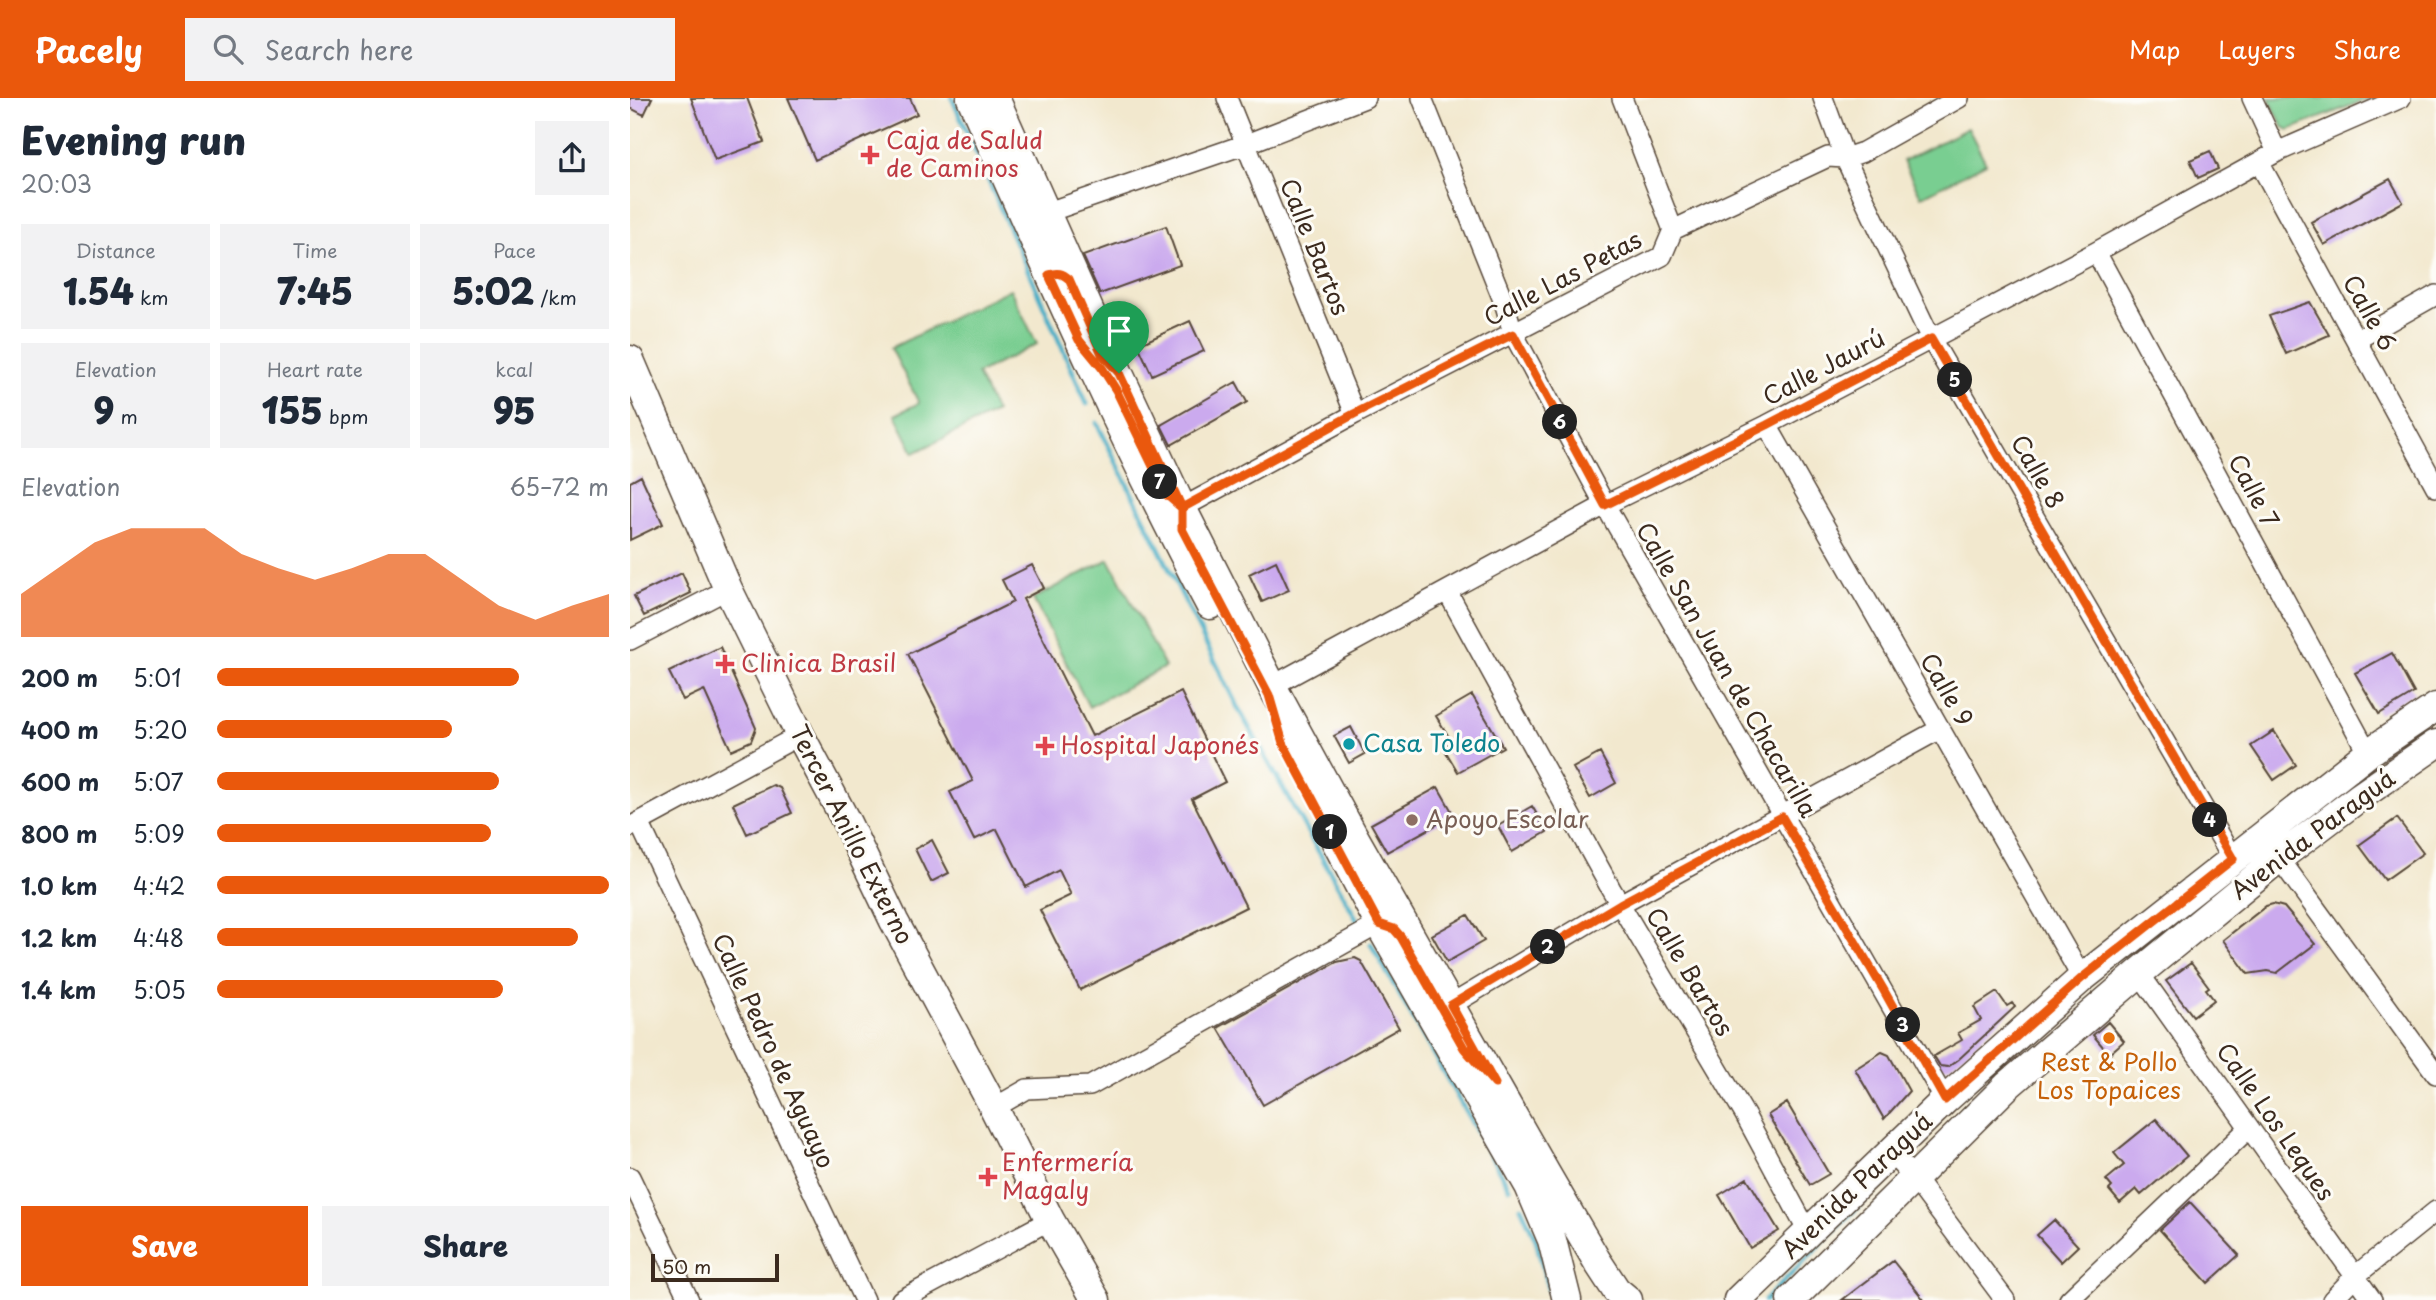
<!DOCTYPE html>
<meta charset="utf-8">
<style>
body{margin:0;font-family:"Playpen Sans",sans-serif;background:#f2f2f3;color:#1f2937;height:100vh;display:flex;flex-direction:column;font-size:26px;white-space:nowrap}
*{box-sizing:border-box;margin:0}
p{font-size:23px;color:#747a83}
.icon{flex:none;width:38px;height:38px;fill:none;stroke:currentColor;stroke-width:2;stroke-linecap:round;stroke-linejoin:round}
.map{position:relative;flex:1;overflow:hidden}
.details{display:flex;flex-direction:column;background:#fff;width:630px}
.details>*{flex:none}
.scale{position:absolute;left:21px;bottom:18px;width:128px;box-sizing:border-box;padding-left:7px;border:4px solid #3b2a1e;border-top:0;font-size:19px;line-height:24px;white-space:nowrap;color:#3b2a1e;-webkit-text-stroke:5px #fdfcf7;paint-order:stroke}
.pin{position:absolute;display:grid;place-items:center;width:60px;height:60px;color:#fff;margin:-72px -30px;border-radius:50% 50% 50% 0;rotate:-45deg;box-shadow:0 0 7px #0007}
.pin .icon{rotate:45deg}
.km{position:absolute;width:35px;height:35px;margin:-18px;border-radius:50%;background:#222;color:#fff;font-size:19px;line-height:35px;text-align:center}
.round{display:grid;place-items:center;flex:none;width:74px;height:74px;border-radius:0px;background:#f2f2f3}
.summary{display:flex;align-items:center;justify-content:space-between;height:119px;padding:0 21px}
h1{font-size:38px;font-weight:800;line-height:52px}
.stats{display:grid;grid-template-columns:repeat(3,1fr);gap:10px;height:119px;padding:7px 21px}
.stats div{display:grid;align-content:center;border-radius:0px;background:#f2f2f3;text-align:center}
.stats b{font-size:35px;font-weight:800}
.stats small{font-size:19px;font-weight:400}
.stats p{font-size:19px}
.chart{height:196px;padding:14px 21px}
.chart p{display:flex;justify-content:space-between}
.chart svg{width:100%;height:126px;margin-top:7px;fill:#ea580c;opacity:.7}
.primary-button{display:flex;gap:14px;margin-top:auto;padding:14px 21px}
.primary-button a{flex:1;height:80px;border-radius:0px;background:#ea580c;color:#fff;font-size:28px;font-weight:800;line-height:80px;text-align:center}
.primary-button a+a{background:#f2f2f3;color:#1f2937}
ul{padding:0 21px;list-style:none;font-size:23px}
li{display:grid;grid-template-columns:112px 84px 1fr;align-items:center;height:52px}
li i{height:18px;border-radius:9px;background:#ea580c}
header{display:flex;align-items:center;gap:42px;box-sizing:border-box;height:98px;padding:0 35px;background:#ea580c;color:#fff}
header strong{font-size:33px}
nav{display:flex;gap:38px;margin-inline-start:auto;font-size:24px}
.search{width:490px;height:63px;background:#f2f2f3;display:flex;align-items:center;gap:18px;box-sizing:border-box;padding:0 24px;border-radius:0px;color:#747a83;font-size:26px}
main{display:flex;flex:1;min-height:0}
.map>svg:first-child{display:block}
.green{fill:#79ce91;stroke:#5a7c58;stroke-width:2}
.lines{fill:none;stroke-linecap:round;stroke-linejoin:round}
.stream{stroke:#47aec6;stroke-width:5}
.building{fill:#cbaaee}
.street-casing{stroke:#564638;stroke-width:22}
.secondary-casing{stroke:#564638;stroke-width:31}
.street{stroke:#fff;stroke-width:19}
.secondary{stroke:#fff;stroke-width:28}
.route-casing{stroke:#fff;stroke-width:14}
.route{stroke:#ea580c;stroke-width:9}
.health-dot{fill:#e0444e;stroke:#fdfcf7;stroke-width:2.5}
.culture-dot{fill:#0f9aa8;stroke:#fdfcf7;stroke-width:2.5}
.education-dot{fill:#8d6e63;stroke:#fdfcf7;stroke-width:2.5}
.food-dot{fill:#e8710a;stroke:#fdfcf7;stroke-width:2.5}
.labels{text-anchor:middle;stroke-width:6;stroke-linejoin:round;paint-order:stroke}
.health-label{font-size:24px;fill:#be3a42;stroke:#fdfcf7;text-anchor:start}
.street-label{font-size:24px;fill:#3b2a1e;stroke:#fdfcf7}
.culture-label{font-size:24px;fill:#0d838f;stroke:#fdfcf7;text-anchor:start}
.education-label{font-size:24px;fill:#785e54;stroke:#fdfcf7;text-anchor:start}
.food-label{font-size:24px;fill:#c56008;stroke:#fdfcf7}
</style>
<header>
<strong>Pacely</strong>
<div class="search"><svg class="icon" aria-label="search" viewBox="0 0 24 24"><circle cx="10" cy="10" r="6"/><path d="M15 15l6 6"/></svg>Search here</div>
<nav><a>Map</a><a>Layers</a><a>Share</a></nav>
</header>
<main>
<section class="details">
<div class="summary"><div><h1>Evening run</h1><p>20:03</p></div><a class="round"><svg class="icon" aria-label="share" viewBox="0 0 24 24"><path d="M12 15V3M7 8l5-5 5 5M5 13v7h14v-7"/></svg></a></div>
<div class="stats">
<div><p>Distance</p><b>1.54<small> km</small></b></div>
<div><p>Time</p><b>7:45</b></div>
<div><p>Pace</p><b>5:02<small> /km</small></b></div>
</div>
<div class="stats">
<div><p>Elevation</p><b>9<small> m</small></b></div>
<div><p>Heart rate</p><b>155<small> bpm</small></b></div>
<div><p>kcal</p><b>95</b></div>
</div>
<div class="chart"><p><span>Elevation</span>65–72 m</p>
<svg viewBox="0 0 160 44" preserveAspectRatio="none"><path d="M0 44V29L10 20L20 11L30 6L40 6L50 6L60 15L70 20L80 24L90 20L100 15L110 15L120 24L130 33L140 38L150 33L160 29V44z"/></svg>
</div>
<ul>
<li><b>200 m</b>5:01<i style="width:77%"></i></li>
<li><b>400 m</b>5:20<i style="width:60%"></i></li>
<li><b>600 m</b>5:07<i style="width:72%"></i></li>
<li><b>800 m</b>5:09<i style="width:70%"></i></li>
<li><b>1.0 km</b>4:42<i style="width:100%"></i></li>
<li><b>1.2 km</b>4:48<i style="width:92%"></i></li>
<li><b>1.4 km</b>5:05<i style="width:73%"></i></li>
</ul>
<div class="primary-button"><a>Save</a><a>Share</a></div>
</section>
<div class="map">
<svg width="1806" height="1202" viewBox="0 0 1806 1202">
<rect width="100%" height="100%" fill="#fdfcf7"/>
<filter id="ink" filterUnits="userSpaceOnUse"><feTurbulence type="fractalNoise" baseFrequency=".0143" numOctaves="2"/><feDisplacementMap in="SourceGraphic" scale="14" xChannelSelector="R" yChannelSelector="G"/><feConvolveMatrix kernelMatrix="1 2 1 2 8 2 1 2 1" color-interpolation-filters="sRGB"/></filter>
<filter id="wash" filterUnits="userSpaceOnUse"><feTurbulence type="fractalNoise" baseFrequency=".00686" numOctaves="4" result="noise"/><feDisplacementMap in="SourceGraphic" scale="28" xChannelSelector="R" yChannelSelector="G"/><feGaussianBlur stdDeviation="1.57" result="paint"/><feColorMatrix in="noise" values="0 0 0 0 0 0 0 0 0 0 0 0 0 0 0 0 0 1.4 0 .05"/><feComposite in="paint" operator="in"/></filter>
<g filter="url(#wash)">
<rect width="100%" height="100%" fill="#f2e8ce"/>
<path class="green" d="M1639,0H1740L1659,32L1653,29Z
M1338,30L1356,65L1291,99L1273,63Z
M380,191L407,246L347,276L366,314L284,355L265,317L289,305L261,250Z
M479,461L535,569L459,609L403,501Z"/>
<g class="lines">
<path class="stream" d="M322,0L457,306
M467,325L608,610L730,827
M741,846L879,1090
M891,1109L906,1142L921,1202
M1135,1202L1249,1088"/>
</g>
<g id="blocks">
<path class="building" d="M0,0H22L14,17L0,10Z
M61,0H117L134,44L85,62Z
M158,0H280L287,16L185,62Z
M1580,53L1588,71L1568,80L1560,62Z
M1760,81L1773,104L1694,147L1681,124Z
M536,128L550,167L470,196L453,158Z
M1680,204L1699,237L1656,256L1639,218Z
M560,223L574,253L522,277L508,247Z
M606,284L617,304L541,347L531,327Z
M11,378L33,426L0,442V384Z
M646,463L659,492L632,504L619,476Z
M402,467L414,490L393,501L462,638L551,594L595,684L562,701L616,809L450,892L410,812L441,797L429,772L396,789L367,731L344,742L320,694L343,683L278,556L383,504L372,482Z
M52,475L61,495L14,518L4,498Z
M90,549L126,630L121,643L101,652L74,592L53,602L39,574Z
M1762,555L1784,595L1749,616L1725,575Z
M842,597L873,649L828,674L813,649L822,644L806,618Z
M721,629L735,656L719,665L704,638Z
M1644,633L1666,667L1644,682L1621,648Z
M970,655L986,685L960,700L943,670Z
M143,687L150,690L162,715L117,736L103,706Z
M808,689L824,717L757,754L741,726Z
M902,708L917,734L882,754L868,728Z
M1767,720L1793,755L1755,782L1729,747Z
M302,742L319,775L301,784L285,751Z
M1643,806L1654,809L1685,846L1647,875L1638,873L1618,876L1593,842L1636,808Z
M838,817L854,843L817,864L802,837Z
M725,860L731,863L769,930L633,1007L588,930L707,864Z
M1561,865L1579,889L1576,891L1584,902L1563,918L1536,883Z
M1367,894L1377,908L1382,905L1385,909L1329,961L1318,969L1310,968L1304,958L1332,942L1328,935L1351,922L1344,909Z
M1478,924L1494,943L1479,956L1463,937Z
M1252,954L1259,957L1279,993L1254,1021L1225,971Z
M1157,1005L1199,1076L1180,1087L1138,1017Z
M1526,1021L1557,1058L1511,1097L1506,1091L1490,1105L1479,1092L1482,1089L1476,1082L1494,1067L1484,1055Z
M1117,1080L1149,1133L1120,1150L1089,1097Z
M1560,1104L1609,1157L1578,1185L1530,1132Z
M1424,1122L1448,1148L1431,1164L1407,1137Z
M1263,1163L1294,1202H1212Z"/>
</g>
</g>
<g filter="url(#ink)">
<use href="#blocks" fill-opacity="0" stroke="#564638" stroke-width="2"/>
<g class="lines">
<defs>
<path id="street" d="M597,0L725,316
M792,0L875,207L883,235L975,407L1315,1002
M992,0L1043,132
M1193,0L1215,60L1301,241L1603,761
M1622,0L1647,54
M1629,64L1806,389
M415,115L616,46L735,0
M1466,154L1738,655
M1726,242L1806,197
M1137,327L1452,880
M552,410L725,316L1032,158L1043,132L1198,59L1215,60L1233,54L1329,0
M817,493L981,791L1115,1017L1178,1134
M0,542L98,491
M642,588L975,407L1137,327L1301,241L1466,154L1647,54L1771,0
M9,724L234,1202
M0,729L170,637
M1649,760L1806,976
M1509,875L1742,1202
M821,907L990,806L1310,631
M364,1010L397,991L460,988L749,826
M1261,1055L1284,1080L1375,1202
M0,1079L59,1202
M271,1202L420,1122
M1439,1202L1619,1030
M1702,1202L1725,1178L1806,1113"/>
<path id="secondary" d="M341,0C417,171 492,342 580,507
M365,0L461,216L552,410L642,588L722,735L915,1074L967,1163L986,1192L998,1202
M0,262L98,491L170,637L217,725L264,823L364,1010L420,1122L466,1202
M706,744L753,833L899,1088L922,1142L937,1202
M1108,1202L1315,1002L1452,880L1738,655L1806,609
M1161,1202L1377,988L1509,875L1649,760L1731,698L1806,646"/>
</defs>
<use href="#street" class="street-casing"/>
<use href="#secondary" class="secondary-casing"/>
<use href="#street" class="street"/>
<use href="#secondary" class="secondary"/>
</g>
</g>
<g class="lines" filter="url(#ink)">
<defs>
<path id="route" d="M489,275L552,410V431L639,597L653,645L749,826L764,831L771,839L834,950L865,986L821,907L990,806L1152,719L1253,891L1315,1002L1452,880L1603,761L1301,241L1137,327L975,407L883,236L724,316L552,410L537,397L486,292L472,270L449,242L419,177C428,174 432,175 439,181L472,256L489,275"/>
</defs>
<use href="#route" class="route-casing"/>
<use href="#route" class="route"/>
</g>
<g class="health-dot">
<path d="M236.5 46.5h7v7h7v7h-7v7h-7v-7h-7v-7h7z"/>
<path d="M91.5 555.5h7v7h7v7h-7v7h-7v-7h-7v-7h7z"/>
<path d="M411.5 637.5h7v7h7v7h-7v7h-7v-7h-7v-7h7z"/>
<path d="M354.5 1068.5h7v7h7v7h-7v7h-7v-7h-7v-7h7z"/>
</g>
<circle class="culture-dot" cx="719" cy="646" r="7"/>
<circle class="education-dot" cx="782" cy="722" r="7"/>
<circle class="food-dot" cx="1479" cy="940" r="7"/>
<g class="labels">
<g class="health-label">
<text x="256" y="51">Caja de Salud<tspan x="256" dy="28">de Caminos</tspan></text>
<text x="111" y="574">Clinica Brasil</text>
<text x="431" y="656">Hospital Japonés</text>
<text x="372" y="1073">Enfermería<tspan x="372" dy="28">Magaly</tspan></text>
</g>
<g class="street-label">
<text transform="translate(684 149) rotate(68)" y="8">Calle Bartos</text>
<text transform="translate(933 181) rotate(-28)" y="8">Calle Las Petas</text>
<text transform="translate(1739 215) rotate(61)" y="8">Calle 6</text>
<text transform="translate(1194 270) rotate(-28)" y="8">Calle Jaurú</text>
<text transform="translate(1407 374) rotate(60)" y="8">Calle 8</text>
<text transform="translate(1623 393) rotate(62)" y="8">Calle 7</text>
<text transform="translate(1096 572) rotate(60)" y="8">Calle San Juan de Chacarilla</text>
<text transform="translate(1316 592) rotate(60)" y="8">Calle 9</text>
<text transform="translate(221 737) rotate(63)" y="8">Tercer Anillo Externo</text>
<text transform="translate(1683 737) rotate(-37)" y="8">Avenida Paraguá</text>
<text transform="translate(1059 874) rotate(59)" y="8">Calle Bartos</text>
<text transform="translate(143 953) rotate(65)" y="8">Calle Pedro de Aguayo</text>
<text transform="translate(1645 1024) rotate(55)" y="8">Calle Los Leques</text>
<text transform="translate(1227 1088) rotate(-44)" y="8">Avenida Paraguá</text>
</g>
<g class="culture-label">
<text x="733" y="654">Casa Toledo</text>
</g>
<g class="education-label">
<text x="796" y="730">Apoyo Escolar</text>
</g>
<g class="food-label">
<text x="1479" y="973">Rest &amp; Pollo<tspan x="1479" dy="28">Los Topaices</tspan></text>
</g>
</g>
</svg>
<div class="scale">50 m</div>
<div class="pin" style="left:489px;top:275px;background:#1e9e55"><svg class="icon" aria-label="arrive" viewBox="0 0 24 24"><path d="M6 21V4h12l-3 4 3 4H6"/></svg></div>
<b class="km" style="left:700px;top:734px">1</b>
<b class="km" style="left:918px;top:849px">2</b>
<b class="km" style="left:1273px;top:927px">3</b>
<b class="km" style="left:1580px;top:722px">4</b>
<b class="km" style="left:1325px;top:282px">5</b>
<b class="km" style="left:930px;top:324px">6</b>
<b class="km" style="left:530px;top:384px">7</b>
</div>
</main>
